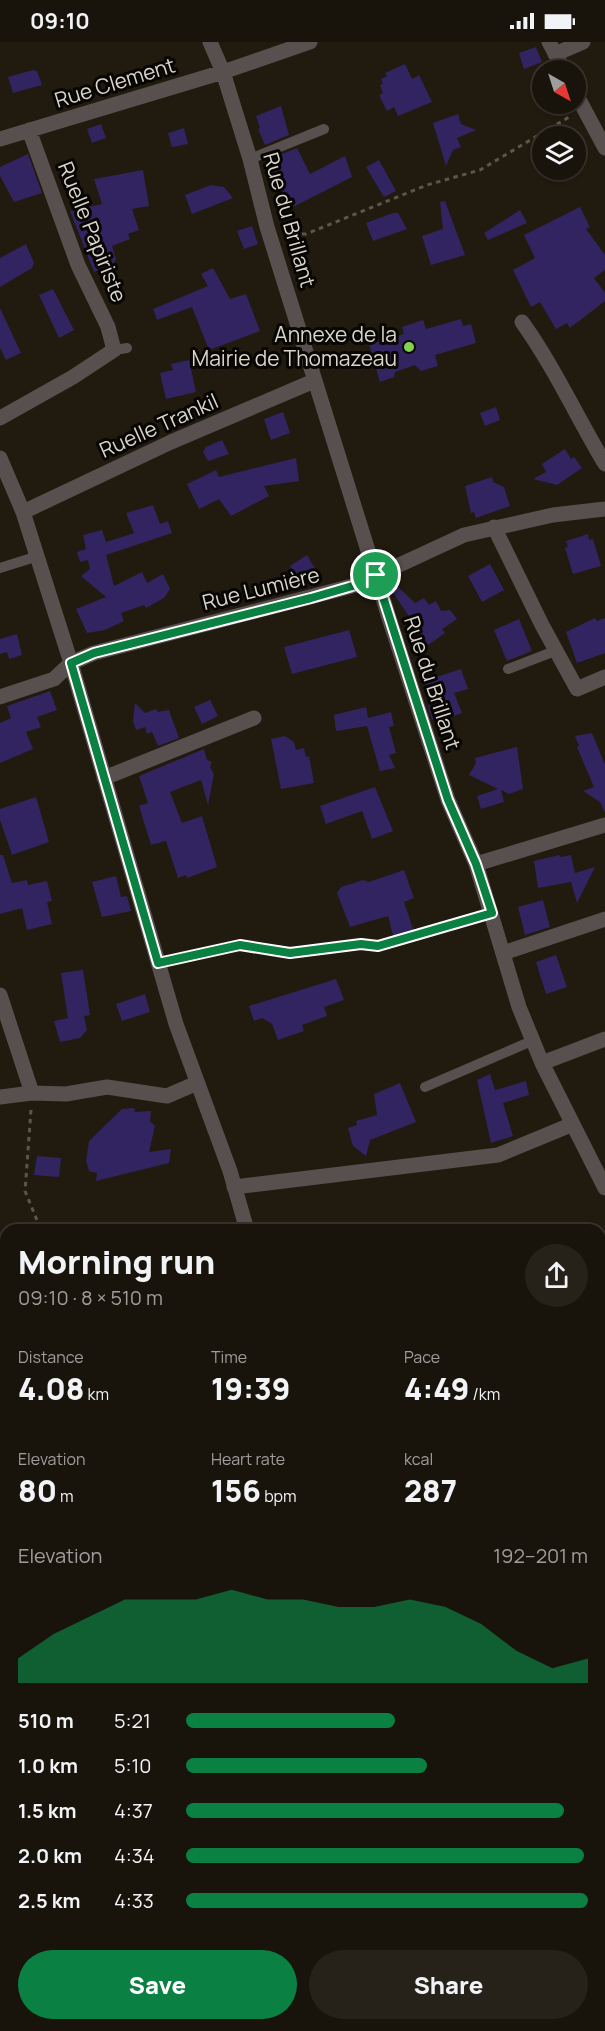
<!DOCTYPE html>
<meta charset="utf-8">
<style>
body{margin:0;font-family:Manrope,sans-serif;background:#262119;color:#f1f3f6;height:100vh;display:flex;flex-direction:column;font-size:22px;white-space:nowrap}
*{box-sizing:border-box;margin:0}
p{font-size:20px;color:#9f9e9d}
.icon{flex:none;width:33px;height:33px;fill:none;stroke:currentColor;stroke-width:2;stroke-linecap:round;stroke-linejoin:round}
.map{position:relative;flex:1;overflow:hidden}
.details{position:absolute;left:0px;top:1182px;width:606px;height:807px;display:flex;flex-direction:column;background:#19140b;border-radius:18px 18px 0 0;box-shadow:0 2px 4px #0004,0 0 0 2px #37332c}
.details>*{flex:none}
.needle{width:39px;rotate:141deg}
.controls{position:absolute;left:532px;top:18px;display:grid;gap:12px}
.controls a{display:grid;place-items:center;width:54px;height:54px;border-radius:50%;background:#19140b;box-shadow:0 2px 4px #0004,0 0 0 2px #37332c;font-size:30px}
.pin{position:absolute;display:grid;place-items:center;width:51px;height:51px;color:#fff;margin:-26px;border:3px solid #fff;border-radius:50%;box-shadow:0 2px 6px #0007}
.round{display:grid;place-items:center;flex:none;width:63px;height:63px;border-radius:32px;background:#262119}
.overview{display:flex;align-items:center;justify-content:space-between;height:102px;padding:0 18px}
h1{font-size:33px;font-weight:800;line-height:45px}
.stats{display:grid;grid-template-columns:repeat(3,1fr);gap:9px;height:102px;padding:6px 18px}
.stats div{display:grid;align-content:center}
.stats b{font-size:30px;font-weight:800}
.stats small{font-size:16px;font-weight:400}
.stats p{font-size:16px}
.chart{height:168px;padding:12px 18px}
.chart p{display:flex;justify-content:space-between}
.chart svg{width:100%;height:108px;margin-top:6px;fill:#0b8043;opacity:.7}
.button{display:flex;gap:12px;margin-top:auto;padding:12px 18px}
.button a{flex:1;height:69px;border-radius:36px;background:#0b8043;color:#fff;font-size:24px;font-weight:800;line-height:69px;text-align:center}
.button a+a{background:#262119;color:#f1f3f6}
ul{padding:0 18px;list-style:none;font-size:20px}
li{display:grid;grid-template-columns:96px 72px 1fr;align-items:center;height:45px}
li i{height:15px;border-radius:8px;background:#0b8043}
.status{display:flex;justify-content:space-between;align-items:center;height:42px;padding:0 30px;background:#19140b;direction:ltr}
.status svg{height:16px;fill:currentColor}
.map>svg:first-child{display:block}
.building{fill:#322461}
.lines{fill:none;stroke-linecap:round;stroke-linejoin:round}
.path{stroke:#5c554b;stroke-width:3;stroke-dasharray:4.5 4.5;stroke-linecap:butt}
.lane{stroke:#57504e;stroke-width:10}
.street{stroke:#57504e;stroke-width:15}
.route-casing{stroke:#fff;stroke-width:12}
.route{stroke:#0b8043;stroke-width:8}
.poi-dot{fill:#80d051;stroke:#080603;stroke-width:2}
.labels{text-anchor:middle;stroke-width:6;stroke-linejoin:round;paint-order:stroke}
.street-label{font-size:21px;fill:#d9d4cc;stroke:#080603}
.poi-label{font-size:21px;fill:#d9d4cc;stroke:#080603;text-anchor:end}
</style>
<div class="status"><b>09:10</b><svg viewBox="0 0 49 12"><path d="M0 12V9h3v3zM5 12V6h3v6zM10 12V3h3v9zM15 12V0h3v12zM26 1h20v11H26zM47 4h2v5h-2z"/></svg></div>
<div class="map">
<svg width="605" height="1989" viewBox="0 0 605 1989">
<rect width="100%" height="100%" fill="#211a0f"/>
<path class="building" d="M536,5L542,20L524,27L519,11Z
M405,22L412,37L419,33L432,60L398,74L394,65L387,69L379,53L383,51L380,43L383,42L381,37L387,34L385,31Z
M33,28L37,29L42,43L13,51L8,35Z
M281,64L289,93L265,103L258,87L260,86L256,74Z
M458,72L461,82L476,88L457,96L461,105L453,108L446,124L433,81Z
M101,82L106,96L92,101L87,87Z
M184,86L188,102L172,105L168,91Z
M297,106L310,132L345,114L352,135L295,164L283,159L268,130L276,126L272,116Z
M28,112L42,151L14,160L0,134V125Z
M379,118L396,149L384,155L366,125Z
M143,128L149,164L132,167L139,188L128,192L130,197L112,204L116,217L113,223L94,230L70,169L102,162L94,137Z
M211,143L224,145L233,156L192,172L185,153Z
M445,159L465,213L431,223L422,194L443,187L440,160Z
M580,165L590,185L586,187L605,213V228L594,236L605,251V259L570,286L567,281L556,287L540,260L531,265L513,228L535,216L524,193Z
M520,168L527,181L488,198L484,191Z
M393,171H398L407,187L373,199L366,181Z
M252,184L258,202L244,207L237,189Z
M26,202L34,221L32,226L0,245V216Z
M213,226L230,257L246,252L260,289L209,308L192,265L157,278L153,267L208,244L201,232Z
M53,247L74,288L59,296L39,253Z
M0,266L21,311L6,318L0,306Z
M461,277L463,284L471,282L476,301L435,313L438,324L421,329L415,323L395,330L394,335L380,340L369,302L404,292L402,285L423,278L426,287Z
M189,318L196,350L166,357L160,331L173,328L171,322Z
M496,365L500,378L485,384L480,371Z
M283,370L290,391L271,398L264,377Z
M222,398L229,412L208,419L203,410L206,405Z
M565,407L571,417L574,415L582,426L557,443L533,437L546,430L542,422Z
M296,416L299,439L264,444L269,454L231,474L219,457L199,467L187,442L216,428L219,435Z
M492,435L493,440L504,445L510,464L476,476L474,470L471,471L465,444Z
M153,463L160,482L168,479L172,491L106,513L114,544L142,530L147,541L163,532L170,547L164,556L146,566L144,563L121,571L124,579L105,588L87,591L76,567L106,555L81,534L90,527L88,518L80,520L77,510L86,507L83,493L102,488L106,500L134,491L126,471Z
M588,492L589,498L593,497L601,524L573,532L565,506L568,505L566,499Z
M307,513L317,530L299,542L290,524Z
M490,522L504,548L482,560L468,534Z
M393,540L415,561L424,556L429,563L436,559L441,569L450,568L457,577L442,587L445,591L428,603L390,546Z
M595,576L597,579L605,576V611L577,621L566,590Z
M519,577L532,609L507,619L494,588Z
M349,588L357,615L292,632L284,605Z
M17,592L22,613L9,617L7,610L0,612V597Z
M461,627L468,647L454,651L462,671L447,677L445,673L432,678L428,664L432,662L424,639Z
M50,649L57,668L37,675L41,685L26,690L33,707L0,721V681L11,676L7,664Z
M210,658L218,674L202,682L194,665Z
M135,661L145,671L156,667L158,670L169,668L179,696L158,704L152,690L147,692L145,685L136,688L133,679Z
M366,665L368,676L391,670L394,684L389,685L396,711L389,713L395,726L380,729L367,684L336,689L334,673Z
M592,691L605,723V771L600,760L583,749L594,745L577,705L579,704L575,694Z
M285,694L294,700L296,708L304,706L306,715L309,714L314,741L281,747L271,697Z
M517,705L523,747L509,752L501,748L504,760L481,767L477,754L498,747L469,733L476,721L475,716Z
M204,707L207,718L212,720L210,725L214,732L208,763L201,738L170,750L182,781L202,774L217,825L187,836L186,833L178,836L166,799L151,803L139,764L148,761L139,734Z
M375,745L393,789L372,797L362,769L326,782L320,764Z
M36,755L49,800L12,813L0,778V767Z
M0,813H3L12,841L27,838L28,843L47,839L52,859L47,860L52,882L27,888L22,866L0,872Z
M559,813L561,815L571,813L575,831L595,825L577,861L571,840L538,846L534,819Z
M404,828L414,856L404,860L414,890L394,897L388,874L350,885L337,851L341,845L363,838L369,840Z
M116,834L121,855L127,854L131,869L102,875L92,840Z
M543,858L550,885L525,893L518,865Z
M556,913L567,945L546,952L536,920Z
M83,928L90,973L84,974L87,988L80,996L60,1000L54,979L68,976L61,931Z
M336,937L344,958L324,965L327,974L302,983L304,989L278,998L272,982L262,976L254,979L249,964Z
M145,952L150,970L122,979L116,962Z
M490,1032L495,1048L526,1039L529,1053L503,1061L513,1094L491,1101L477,1038Z
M400,1041L416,1080L370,1098L366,1114L353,1104L348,1086L357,1083L356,1079L377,1073L374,1052Z
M134,1066L135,1070L151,1069L150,1079L155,1084L149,1110L171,1107L169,1121L96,1139L97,1131L89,1129L86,1119L89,1099L122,1067Z
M37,1114L61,1116L59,1135L34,1133Z"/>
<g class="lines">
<path class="path" d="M284,192H306L427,143L480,128L569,75
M172,918L240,903L290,911L361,902L378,905L476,876
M31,1068L25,1149L41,1188"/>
<path class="lane" d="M250,117L324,87
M114,308L127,306
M0,526L35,515
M508,627L555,609
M425,1045L534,998"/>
<path class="street" d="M210,0L223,30L250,117L267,185L390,579L448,758L476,822L519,965L542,1021L605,1146
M549,0L564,28
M555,12L583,0
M576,52L605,106
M0,97L223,30L310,0
M522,280C553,323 577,375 605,422
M0,376L73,335L114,308L108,285L78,223L29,88
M0,416L23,470L71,621L176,982L230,1129L247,1188
M23,470L171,400L314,339
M494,485L542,583L577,647L605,635
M0,655L54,637L71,621L94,611L356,543L464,493L553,473L605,467
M104,736L254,676
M476,822L605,783
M503,911L605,877
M0,953L32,1051
M542,1021L605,997
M0,1055L32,1051L66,1052L107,1045L167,1054L197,1041
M234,1145L498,1113L573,1082
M600,1246L605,1242
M600,1264L605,1270
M0,1346L6,1342
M0,1508L6,1505
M600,1610L605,1606
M0,1784L6,1780
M0,1798L6,1804
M600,1910L605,1916
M0,1955L6,1956
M588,1989L594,1983"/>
</g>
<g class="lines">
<defs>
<path id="route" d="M376,533L448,758L476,822L492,871L378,904L361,902L290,911L240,903L158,921L71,621L94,611L311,556L356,543Z"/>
</defs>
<use href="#route" class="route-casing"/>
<use href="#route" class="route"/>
</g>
<circle class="poi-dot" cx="409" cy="305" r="6"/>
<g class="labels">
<g class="street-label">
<text transform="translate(115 41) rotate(-17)" y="7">Rue Clement</text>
<text transform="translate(289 178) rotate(74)" y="7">Rue du Brillant</text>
<text transform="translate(92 190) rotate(68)" y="7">Ruelle Papiriste</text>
<text transform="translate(159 384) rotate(-24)" y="7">Ruelle Trankil</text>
<text transform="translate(261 547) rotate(-14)" y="7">Rue Lumière</text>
<text transform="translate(432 641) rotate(72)" y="7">Rue du Brillant</text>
</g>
<g class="poi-label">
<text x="397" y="300">Annexe de la<tspan x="397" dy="24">Mairie de Thomazeau</tspan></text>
</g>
</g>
</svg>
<div class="controls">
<a><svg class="needle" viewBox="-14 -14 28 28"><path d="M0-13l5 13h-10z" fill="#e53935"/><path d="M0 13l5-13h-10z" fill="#9f9e9d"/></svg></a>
<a><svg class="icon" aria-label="layers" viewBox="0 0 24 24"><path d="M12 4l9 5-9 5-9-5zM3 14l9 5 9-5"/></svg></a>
</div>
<div class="pin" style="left:376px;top:533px;background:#1e9e55"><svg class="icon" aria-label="arrive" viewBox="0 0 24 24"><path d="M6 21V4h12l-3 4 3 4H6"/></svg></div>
<section class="details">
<div class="overview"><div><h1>Morning run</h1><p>09:10 · 8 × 510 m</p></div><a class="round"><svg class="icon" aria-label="share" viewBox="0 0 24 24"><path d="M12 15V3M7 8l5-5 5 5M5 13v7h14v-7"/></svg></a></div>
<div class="stats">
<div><p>Distance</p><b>4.08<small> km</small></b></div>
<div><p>Time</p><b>19:39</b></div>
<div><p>Pace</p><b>4:49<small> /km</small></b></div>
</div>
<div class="stats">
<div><p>Elevation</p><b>80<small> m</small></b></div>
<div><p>Heart rate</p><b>156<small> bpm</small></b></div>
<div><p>kcal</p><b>287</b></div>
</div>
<div class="chart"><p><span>Elevation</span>192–201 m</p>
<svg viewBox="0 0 160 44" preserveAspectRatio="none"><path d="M0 44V34L10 24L20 17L30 10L40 10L50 10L60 6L70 10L80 10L90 13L100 13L110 10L120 13L130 20L140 31L150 38L160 34V44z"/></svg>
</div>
<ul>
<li><b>510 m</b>5:21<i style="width:52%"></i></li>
<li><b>1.0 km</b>5:10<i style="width:60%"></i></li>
<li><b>1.5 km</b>4:37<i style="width:94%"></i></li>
<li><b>2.0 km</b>4:34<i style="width:99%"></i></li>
<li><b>2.5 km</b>4:33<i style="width:100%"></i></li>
</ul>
<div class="button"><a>Save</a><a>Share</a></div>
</section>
</div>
